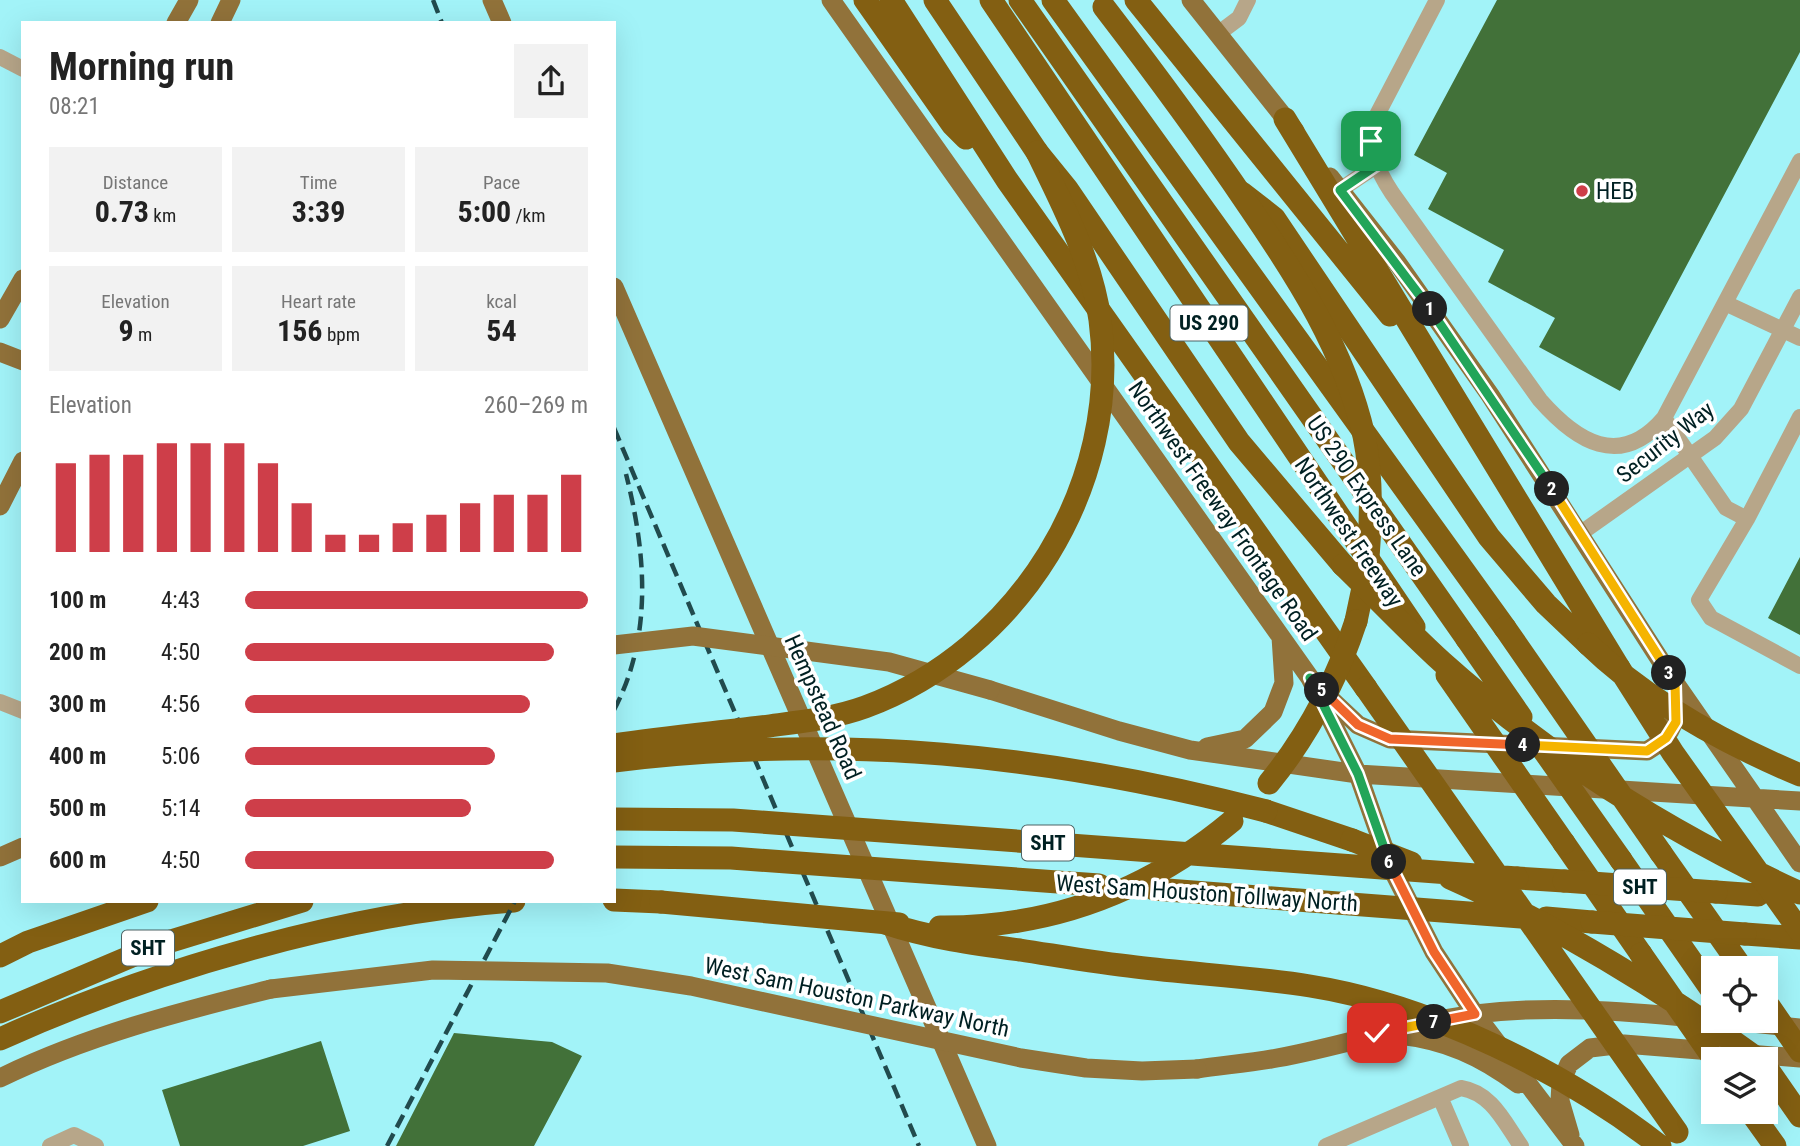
<!DOCTYPE html>
<meta charset="utf-8">
<style>
body{margin:0;font-family:"Roboto Condensed",sans-serif;background:#f2f2f2;color:#222;height:100vh;display:flex;flex-direction:column;font-size:26px;white-space:nowrap}
*{box-sizing:border-box;margin:0}
p{font-size:23px;color:#767676}
.icon{flex:none;width:38px;height:38px;fill:none;stroke:currentColor;stroke-width:2;stroke-linecap:round;stroke-linejoin:round}
.map{position:relative;flex:1;overflow:hidden}
.details{position:absolute;left:21px;top:21px;width:595px;height:882px;display:flex;flex-direction:column;background:#fff;border-radius:0px;box-shadow:0 7px 28px #0002}
.details>*{flex:none}
.tools{position:absolute;left:1701px;top:956px;display:grid;gap:14px}
.tools a{display:grid;place-items:center;width:77px;height:77px;border-radius:0px;background:#fff;box-shadow:0 7px 28px #0002;font-size:35px}
.pin{position:absolute;display:grid;place-items:center;width:60px;height:60px;color:#fff;margin:-30px;border-radius:14px;box-shadow:0 4px 10px #0006}
.km{position:absolute;width:35px;height:35px;margin:-18px;border-radius:50%;background:#222;color:#fff;font-size:19px;line-height:35px;text-align:center}
.round{display:grid;place-items:center;flex:none;width:74px;height:74px;border-radius:0px;background:#f2f2f2}
.head{display:flex;align-items:center;justify-content:space-between;height:119px;padding:0 28px}
h1{font-size:38px;font-weight:700;line-height:52px}
.metrics{display:grid;grid-template-columns:repeat(3,1fr);gap:10px;height:119px;padding:7px 28px}
.metrics div{display:grid;align-content:center;border-radius:0px;background:#f2f2f2;text-align:center}
.metrics b{font-size:30px;font-weight:700}
.metrics small{font-size:19px;font-weight:400}
.metrics p{font-size:19px}
.chart{height:196px;padding:14px 28px}
.chart p{display:flex;justify-content:space-between}
.chart svg{width:100%;height:126px;margin-top:7px;stroke:#ce3e49;stroke-width:6}
ul{padding:0 28px;list-style:none;font-size:23px}
li{display:grid;grid-template-columns:112px 84px 1fr;align-items:center;height:52px}
li i{height:18px;border-radius:9px;background:#ce3e49}
.map>svg:first-child{display:block}
.building{fill:#427139}
.lines{fill:none;stroke-linecap:round;stroke-linejoin:round}
.minor{stroke:#b7a689;stroke-width:16}
.major{stroke:#91723a;stroke-width:19}
.highway{stroke:#835f12;stroke-width:23}
.rail{stroke:#214b4e;stroke-width:4.5;stroke-dasharray:14 7;stroke-linecap:butt}
.major-bridge{stroke:#91723a;stroke-width:19}
.highway-bridge{stroke:#835f12;stroke-width:23}
.split-1-casing{stroke:#fff;stroke-width:14}
.split-2-casing{stroke:#fff;stroke-width:14}
.split-3-casing{stroke:#fff;stroke-width:14}
.split-4-casing{stroke:#fff;stroke-width:14}
.split-5-casing{stroke:#fff;stroke-width:14}
.split-6-casing{stroke:#fff;stroke-width:14}
.split-7-casing{stroke:#fff;stroke-width:14}
.split-8-casing{stroke:#fff;stroke-width:14}
.split-1{stroke:#22a559;stroke-width:9}
.split-2{stroke:#22a559;stroke-width:9}
.split-3{stroke:#f5b400;stroke-width:9}
.split-4{stroke:#f5b400;stroke-width:9}
.split-5{stroke:#f0652b;stroke-width:9}
.split-6{stroke:#22a559;stroke-width:9}
.split-7{stroke:#f0652b;stroke-width:9}
.split-8{stroke:#f5b400;stroke-width:9}
.poi-dot{fill:#ce3e49;stroke:#fff;stroke-width:2.5}
.labels{text-anchor:middle;stroke-width:7;stroke-linejoin:round;paint-order:stroke}
.shield{fill:#fff;stroke:#4c6364;stroke-width:2}
.shield-label{font-size:21px;font-weight:bold;fill:#002022}
.poi-label{font-size:23px;fill:#002022;stroke:#fff;text-anchor:start}
.street-label{font-size:23px;fill:#002022;stroke:#fff}
</style>
<div class="map">
<svg width="1800" height="1146" viewBox="0 0 1800 1146">
<rect width="100%" height="100%" fill="#a2f3f8"/>
<path class="building" d="M1497,0H1800V52L1620,391L1539,347L1555,318L1488,282L1504,250L1428,209L1447,173L1414,155Z
M1800,557V635L1768,618Z
M454,1033L552,1042L582,1056L534,1146H396Z
M321,1041L350,1131L303,1146H180L162,1090Z"/>
<g class="lines">
<path class="minor" d="M1437,0L1377,115C1365,143 1376,169 1392,193L1540,400C1576,441 1620,470 1664,418L1800,161
M1219,33L1239,18L1248,0
M0,57L23,69
M1340,190L1377,165
M1725,303L1800,338
M1664,418L1726,508L1747,519L1699,600L1711,618L1800,666
M1747,519L1800,417
M1581,533L1715,438L1741,409L1800,297
M0,702L23,711
M1440,1097L1461,1146
M50,1146L74,1135L96,1146
M1326,1146L1461,1088C1492,1093 1504,1122 1521,1146"/>
<path class="major" d="M492,0L502,23
M831,0L1310,678L1358,774L1390,865L1434,952L1475,1014L1575,1146
M1191,0L1295,131
M176,23L189,0
M220,23L231,0
M1330,177L1396,261L1490,395L1675,683L1800,863
M614,287L987,1146
M0,319L23,279
M0,352L23,361
M0,506L23,461
M990,690L1119,731L1190,750L1358,774L1800,801
M1325,694L1358,725L1390,739L1647,751C1669,738 1676,727 1676,701
M1207,747L1245,739L1273,712L1284,683L1281,637
M0,857L23,847
M1723,1020L1800,1028
M1399,1035C1445,1040 1481,1056 1518,1084
M1197,1069C1224,1065 1251,1063 1277,1058C1344,1046 1408,1023 1476,1014C1548,1005 1622,1011 1695,1018
M0,1078C86,1036 178,1012 271,989
M1570,1135L1560,1101L1561,1082L1569,1064L1590,1048L1624,1044L1800,1058"/>
<path class="highway" d="M865,0L952,124L966,138
M891,0L1007,180L1366,688
M935,0L1037,152L1067,189L1239,442L1343,565
M991,0L1414,627
M1020,0L1467,639
M1053,0L1505,628
M1136,0L1390,315
M1285,119L1619,668
M1242,193L1274,218L1489,537L1546,604L1588,644
M1356,621L1367,569
M1266,811L1352,840
M1564,843L1641,954
M1661,853L1742,968
M1621,860L1713,992
M1517,878L1564,881
M1716,892L1758,895
M614,900L661,902
M1546,918L1592,922
M1745,934L1800,938
M0,956L28,942L147,901
M0,1012L158,945L302,901
M0,1039C153,970 347,913 514,901
M1766,1067L1800,1116
M1750,1111L1775,1146"/>
<path class="rail" d="M433,0L442,23
M614,428L919,1146
M614,710C653,636 646,553 626,474
M387,1146L515,901"/>
<path class="major-bridge" d="M614,645L693,636L889,662L990,690
M271,989L433,970L607,973L691,986L1021,1058L1086,1068L1142,1071L1197,1069"/>
<path class="highway-bridge" d="M1104,7C1154,72 1202,137 1248,205C1298,278 1344,349 1364,436C1373,480 1371,525 1367,569
M1343,565C1376,597 1408,631 1442,662C1547,756 1672,834 1800,893
M1505,628L1661,853
M1467,639L1521,717
M1588,644C1648,702 1724,743 1800,775
M1619,668L1673,753L1800,931
M1447,675L1564,843
M1366,688L1677,1132
M614,745C663,738 712,733 761,727C797,722 832,719 865,707C1019,650 1122,485 1100,320C1092,261 1063,205 1037,152
M1542,748L1621,860
M614,761C840,733 1047,754 1266,811
M1269,783C1309,734 1336,682 1356,621
M614,819L733,820L1517,878
M1352,840L1411,863
M614,857L731,858L1099,885
M1450,878C1560,927 1660,989 1758,1059
M1564,881L1716,892
M1154,889L1521,917
M661,902L899,924
M1592,922L1745,934
M885,923C930,938 974,944 1020,950C1059,956 1097,963 1136,967C1194,974 1253,977 1310,986C1430,1005 1565,1072 1660,1146
M940,927C1051,928 1147,892 1232,821
M1641,954L1714,1059
M1766,1002L1800,1051"/>
</g>
<g class="lines">
<defs>
<path id="split-1" d="M1371,141L1377,165L1340,190L1430,309"/>
<path id="split-2" d="M1430,309L1552,489"/>
<path id="split-3" d="M1552,489L1669,673"/>
<path id="split-4" d="M1523,745L1647,751L1666,738L1676,722L1675,683L1669,673"/>
<path id="split-5" d="M1322,690L1358,725L1390,739L1523,745"/>
<path id="split-6" d="M1322,690L1310,678L1358,774L1389,862"/>
<path id="split-7" d="M1389,862L1434,952L1475,1014L1434,1022"/>
<path id="split-8" d="M1377,1033L1434,1022"/>
</defs>
<use href="#split-1" class="split-1-casing"/>
<use href="#split-2" class="split-2-casing"/>
<use href="#split-3" class="split-3-casing"/>
<use href="#split-4" class="split-4-casing"/>
<use href="#split-5" class="split-5-casing"/>
<use href="#split-6" class="split-6-casing"/>
<use href="#split-7" class="split-7-casing"/>
<use href="#split-8" class="split-8-casing"/>
<use href="#split-1" class="split-1"/>
<use href="#split-2" class="split-2"/>
<use href="#split-3" class="split-3"/>
<use href="#split-4" class="split-4"/>
<use href="#split-5" class="split-5"/>
<use href="#split-6" class="split-6"/>
<use href="#split-7" class="split-7"/>
<use href="#split-8" class="split-8"/>
</g>
<circle class="poi-dot" cx="1582" cy="191" r="7"/>
<g class="labels">
<g class="shield">
<rect x="1170.5" y="305.5" width="77" height="35" rx="5"/>
<rect x="1022" y="825.5" width="52" height="35" rx="5"/>
<rect x="1614" y="869.5" width="52" height="35" rx="5"/>
<rect x="122" y="930.5" width="52" height="35" rx="5"/>
</g>
<g class="shield-label">
<text x="1209" y="330">US 290</text>
<text x="1048" y="850">SHT</text>
<text x="1640" y="894">SHT</text>
<text x="148" y="955">SHT</text>
</g>
<g class="poi-label">
<text x="1596" y="199">HEB</text>
</g>
<g class="street-label">
<text transform="translate(1665 442) rotate(-38)" y="8">Security Way</text>
<text transform="translate(1367 496) rotate(55)" y="8">US 290 Express Lane</text>
<text transform="translate(1223 511) rotate(55)" y="8">Northwest Freeway Frontage Road</text>
<text transform="translate(1349 532) rotate(56)" y="8">Northwest Freeway</text>
<text transform="translate(823 707) rotate(66)" y="8">Hempstead Road</text>
<text transform="translate(1207 893) rotate(4)" y="8">West Sam Houston Tollway North</text>
<text transform="translate(857 997) rotate(12)" y="8">West Sam Houston Parkway North</text>
</g>
</g>
</svg>
<div class="tools">
<a><svg class="icon" aria-label="locate" viewBox="0 0 24 24"><circle cx="12" cy="12" r="6"/><path d="M12 2v4M12 18v4M2 12h4M18 12h4"/></svg></a>
<a><svg class="icon" aria-label="layers" viewBox="0 0 24 24"><path d="M12 4l9 5-9 5-9-5zM3 14l9 5 9-5"/></svg></a>
</div>
<div class="pin" style="left:1371px;top:141px;background:#1e9e55"><svg class="icon" aria-label="arrive" viewBox="0 0 24 24"><path d="M6 21V4h12l-3 4 3 4H6"/></svg></div>
<div class="pin" style="left:1377px;top:1033px;background:#d93025"><svg class="icon" aria-label="check" viewBox="0 0 24 24"><path d="M5 12l5 5 9-10"/></svg></div>
<b class="km" style="left:1430px;top:309px">1</b>
<b class="km" style="left:1552px;top:489px">2</b>
<b class="km" style="left:1669px;top:673px">3</b>
<b class="km" style="left:1523px;top:745px">4</b>
<b class="km" style="left:1322px;top:690px">5</b>
<b class="km" style="left:1389px;top:862px">6</b>
<b class="km" style="left:1434px;top:1022px">7</b>
<section class="details">
<div class="head"><div><h1>Morning run</h1><p>08:21</p></div><a class="round"><svg class="icon" aria-label="share" viewBox="0 0 24 24"><path d="M12 15V3M7 8l5-5 5 5M5 13v7h14v-7"/></svg></a></div>
<div class="metrics">
<div><p>Distance</p><b>0.73<small> km</small></b></div>
<div><p>Time</p><b>3:39</b></div>
<div><p>Pace</p><b>5:00<small> /km</small></b></div>
</div>
<div class="metrics">
<div><p>Elevation</p><b>9<small> m</small></b></div>
<div><p>Heart rate</p><b>156<small> bpm</small></b></div>
<div><p>kcal</p><b>54</b></div>
</div>
<div class="chart"><p><span>Elevation</span>260–269 m</p>
<svg viewBox="0 0 160 44" preserveAspectRatio="none"><path d="M5 44V13M15 44V10M25 44V10M35 44V6M45 44V6M55 44V6M65 44V13M75 44V27M85 44V38M95 44V38M105 44V34M115 44V31M125 44V27M135 44V24M145 44V24M155 44V17"/></svg>
</div>
<ul>
<li><b>100 m</b>4:43<i style="width:100%"></i></li>
<li><b>200 m</b>4:50<i style="width:90%"></i></li>
<li><b>300 m</b>4:56<i style="width:83%"></i></li>
<li><b>400 m</b>5:06<i style="width:73%"></i></li>
<li><b>500 m</b>5:14<i style="width:66%"></i></li>
<li><b>600 m</b>4:50<i style="width:90%"></i></li>
</ul>
</section>
</div>
